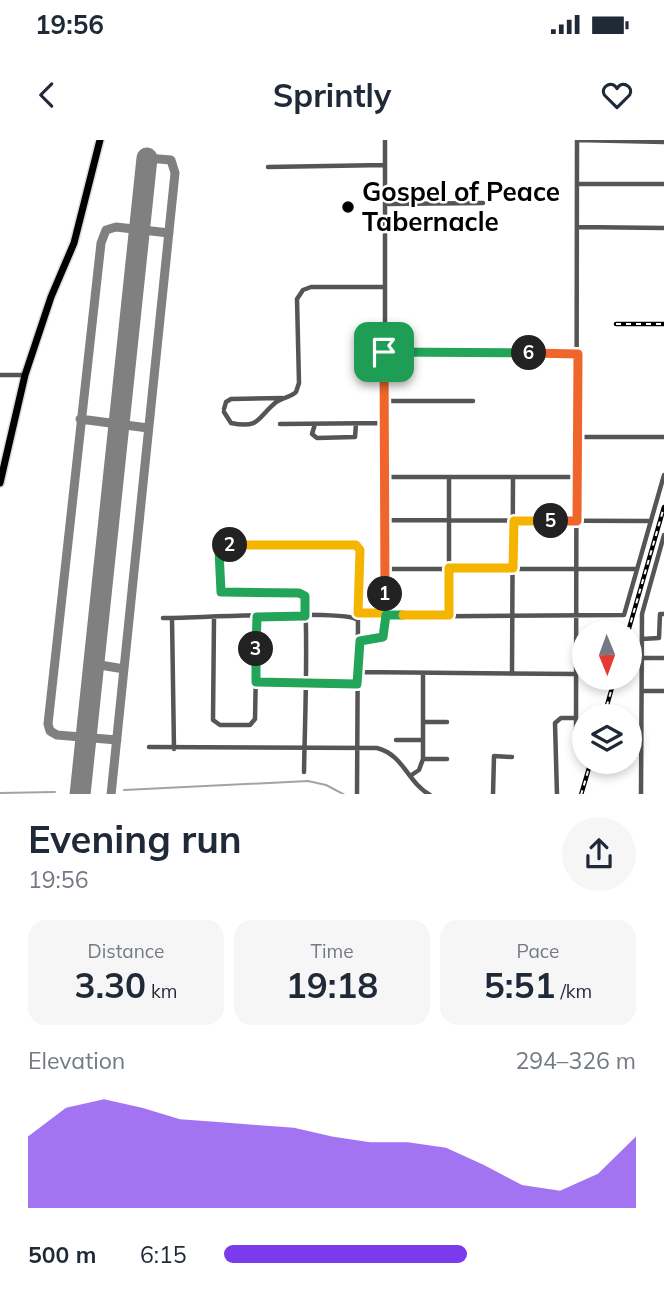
<!DOCTYPE html>
<meta charset="utf-8">
<style>
body{margin:0;font-family:Mulish,sans-serif;background:#f6f6f7;color:#1f2937;height:100vh;display:flex;flex-direction:column;font-size:26px;white-space:nowrap}
*{box-sizing:border-box;margin:0}
p{font-size:23px;color:#747a83}
.icon{flex:none;width:38px;height:38px;fill:none;stroke:currentColor;stroke-width:2;stroke-linecap:round;stroke-linejoin:round}
.map{position:relative;height:654px;overflow:hidden}
.panel{display:flex;flex-direction:column;background:#fff;flex:1}
.panel>*{flex:none}
.needle{width:46px;rotate:179deg}
.tools{position:absolute;left:572px;top:480px;display:grid;gap:14px}
.tools a{display:grid;place-items:center;width:70px;height:70px;border-radius:50%;background:#fff;box-shadow:0 4px 10px #0003;font-size:35px}
.pin{position:absolute;display:grid;place-items:center;width:60px;height:60px;color:#fff;margin:-30px;border-radius:14px;box-shadow:0 4px 10px #0006}
.km{position:absolute;width:35px;height:35px;margin:-18px;border-radius:50%;background:#222;color:#fff;font-size:19px;line-height:35px;text-align:center}
.round{display:grid;place-items:center;flex:none;width:74px;height:74px;border-radius:37px;background:#f6f6f7}
.overview{display:flex;align-items:center;justify-content:space-between;height:119px;padding:0 28px}
h1{font-size:38px;font-weight:700;line-height:52px}
.figures{display:grid;grid-template-columns:repeat(3,1fr);gap:10px;height:119px;padding:7px 28px}
.figures div{display:grid;align-content:center;border-radius:18px;background:#f6f6f7;text-align:center}
.figures b{font-size:35px;font-weight:700}
.figures small{font-size:19px;font-weight:400}
.figures p{font-size:19px}
.chart{height:196px;padding:14px 28px}
.chart p{display:flex;justify-content:space-between}
.chart svg{width:100%;height:126px;margin-top:7px;fill:#7c3aed;opacity:.7}
ul{padding:0 28px;list-style:none;font-size:23px}
li{display:grid;grid-template-columns:112px 84px 1fr;align-items:center;height:52px}
li i{height:18px;border-radius:9px;background:#7c3aed}
.status{display:flex;justify-content:space-between;align-items:center;height:49px;padding:0 35px;background:#fff;direction:ltr}
.status svg{height:19px;fill:currentColor}
header{display:flex;justify-content:space-between;align-items:center;height:91px;padding:0 28px;background:#fff;font-size:32px;font-weight:700}
.map>svg:first-child{display:block}
.lines{fill:none;stroke-linecap:round;stroke-linejoin:round}
.stream{stroke:#a3a3a3;stroke-width:2}
.taxiway{stroke:#808080;stroke-width:9}
.runway{stroke:#808080;stroke-width:21}
.major-casing{stroke:#dbdbdb;stroke-width:10}
.minor{stroke:#555;stroke-width:4.5}
.major{stroke:#000;stroke-width:7}
.rail-casing{stroke:#000;stroke-width:4.5}
.rail{stroke:#fff;stroke-width:2;stroke-dasharray:5;stroke-linecap:butt}
.split-1-casing{stroke:#fff;stroke-width:14}
.split-2-casing{stroke:#fff;stroke-width:14}
.split-3-casing{stroke:#fff;stroke-width:14}
.split-4-casing{stroke:#fff;stroke-width:14}
.split-5-casing{stroke:#fff;stroke-width:14}
.split-6-casing{stroke:#fff;stroke-width:14}
.split-7-casing{stroke:#fff;stroke-width:14}
.split-1{stroke:#f0652b;stroke-width:9}
.split-2{stroke:#f5b400;stroke-width:9}
.split-3{stroke:#22a559;stroke-width:9}
.split-4{stroke:#22a559;stroke-width:9}
.split-5{stroke:#f5b400;stroke-width:9}
.split-6{stroke:#f0652b;stroke-width:9}
.split-7{stroke:#22a559;stroke-width:9}
.poi-dot{fill:#000;stroke:#fff;stroke-width:2.5}
.labels{text-anchor:middle;stroke-width:5;stroke-linejoin:round;paint-order:stroke}
.poi-label{font-size:26px;font-weight:bold;fill:#000;stroke:#fff;text-anchor:start}
</style>
<div class="status"><b>19:56</b><svg viewBox="0 0 49 12"><path d="M0 12V9h3v3zM5 12V6h3v6zM10 12V3h3v9zM15 12V0h3v12zM26 1h20v11H26zM47 4h2v5h-2z"/></svg></div>
<header><svg class="icon" aria-label="back" viewBox="0 0 24 24"><path d="M15 5l-7 7 7 7"/></svg>Sprintly<svg class="icon" aria-label="heart" viewBox="0 0 24 24"><path d="M12 20l-8-8c-3-5 5-10 8-4 3-6 11-1 8 4z"/></svg></header>
<div class="map">
<svg width="664" height="655" viewBox="0 0 664 655">
<rect width="100%" height="100%" fill="#fff"/>
<g class="lines">
<path class="stream" d="M124,650L308,641L326,645L345,655
M0,653L55,652"/>
<path class="taxiway" d="M80,279L148,288
M94,524L124,529
M117,600L57,595L50,591L48,584L101,103L106,90L116,87L169,93
M111,655L175,33L171,20L147,18"/>
<path class="runway" d="M80,655L147,18"/>
<defs>
<path id="major" d="M0,343L25,235L51,157L74,103L100,0"/>
</defs>
<use href="#major" class="major-casing"/>
<path class="minor" d="M577,0L664,2
M268,27L385,25
M578,44H664
M385,64L483,63
M577,87L664,88
M384,212L578,213
M0,235H24
M385,261H473
M224,269L226,262L231,259L282,258
M224,272L231,283C260,289 257,278 275,263C282,257 290,258 296,252L299,243L297,159L303,150L311,147H385
M280,284L385,283
M315,284L312,294L317,298L355,297L356,284
M578,297H664
M385,337H578
M449,337V475
M385,380L651,381
M385,429H637
M382,474L385,460V0
M163,478C193,478 341,470 356,479L360,408L356,406L224,405L219,408L221,452L299,453L305,456C308,514 305,574 304,632
M172,478L174,609
M214,478L213,580L220,585H250L255,579L257,477
M362,499L383,497L386,474
M642,499L659,498L660,474H664
M642,518H664
M357,532L576,534
M512,534L513,337
M256,542L357,544
M642,551H664
M423,582H447
M576,598L577,0
M396,600H423
M149,607L377,608C404,615 407,642 430,655
M423,619H447
M410,636L419,630L423,619V533
M357,655L358,477L624,475L664,335
M493,655L494,616L512,617
M557,655L555,583L561,578H576
M641,655L642,474L664,395"/>
<use href="#major" class="major"/>
<defs>
<path id="rail" d="M616,184H664
M628,492L664,367
M604,576L615,537
M581,655L591,621"/>
</defs>
<use href="#rail" class="rail-casing"/>
<use href="#rail" class="rail"/>
</g>
<g class="lines">
<defs>
<path id="split-1" d="M384,212L385,454"/>
<path id="split-2" d="M230,405H356L360,410L358,473H383L385,454"/>
<path id="split-3" d="M230,405H222L219,410L221,452L299,453L305,456V476L257,477L256,509"/>
<path id="split-4" d="M256,509V542L357,544L360,501L383,497L386,475H403"/>
<path id="split-5" d="M403,475H449V428H513L514,381H551"/>
<path id="split-6" d="M529,213L578,214L577,381H551"/>
<path id="split-7" d="M384,212L529,213"/>
</defs>
<use href="#split-1" class="split-1-casing"/>
<use href="#split-2" class="split-2-casing"/>
<use href="#split-3" class="split-3-casing"/>
<use href="#split-4" class="split-4-casing"/>
<use href="#split-5" class="split-5-casing"/>
<use href="#split-6" class="split-6-casing"/>
<use href="#split-7" class="split-7-casing"/>
<use href="#split-1" class="split-1"/>
<use href="#split-2" class="split-2"/>
<use href="#split-3" class="split-3"/>
<use href="#split-4" class="split-4"/>
<use href="#split-5" class="split-5"/>
<use href="#split-6" class="split-6"/>
<use href="#split-7" class="split-7"/>
</g>
<circle class="poi-dot" cx="348" cy="67" r="7"/>
<g class="labels">
<g class="poi-label">
<text x="362" y="61">Gospel of Peace<tspan x="362" dy="30">Tabernacle</tspan></text>
</g>
</g>
</svg>
<div class="tools">
<a><svg class="needle" viewBox="-14 -14 28 28"><path d="M0-13l5 13h-10z" fill="#e53935"/><path d="M0 13l5-13h-10z" fill="#747a83"/></svg></a>
<a><svg class="icon" aria-label="layers" viewBox="0 0 24 24"><path d="M12 4l9 5-9 5-9-5zM3 14l9 5 9-5"/></svg></a>
</div>
<div class="pin" style="left:384px;top:212px;background:#1e9e55"><svg class="icon" aria-label="arrive" viewBox="0 0 24 24"><path d="M6 21V4h12l-3 4 3 4H6"/></svg></div>
<b class="km" style="left:385px;top:454px">1</b>
<b class="km" style="left:230px;top:405px">2</b>
<b class="km" style="left:256px;top:509px">3</b>
<b class="km" style="left:551px;top:381px">5</b>
<b class="km" style="left:529px;top:213px">6</b>
</div>
<section class="panel">
<div class="overview"><div><h1>Evening run</h1><p>19:56</p></div><a class="round"><svg class="icon" aria-label="share" viewBox="0 0 24 24"><path d="M12 15V3M7 8l5-5 5 5M5 13v7h14v-7"/></svg></a></div>
<div class="figures">
<div><p>Distance</p><b>3.30<small> km</small></b></div>
<div><p>Time</p><b>19:18</b></div>
<div><p>Pace</p><b>5:51<small> /km</small></b></div>
</div>
<div class="chart"><p><span>Elevation</span>294–326 m</p>
<svg viewBox="0 0 160 44" preserveAspectRatio="none"><path d="M0 44V19L10 9L20 6L30 9L40 13L50 14L60 15L70 16L80 19L90 21L100 21L110 23L120 29L130 36L140 38L150 32L160 19V44z"/></svg>
</div>
<ul>
<li><b>500 m</b>6:15<i style="width:59%"></i></li>
</ul>
</section>
